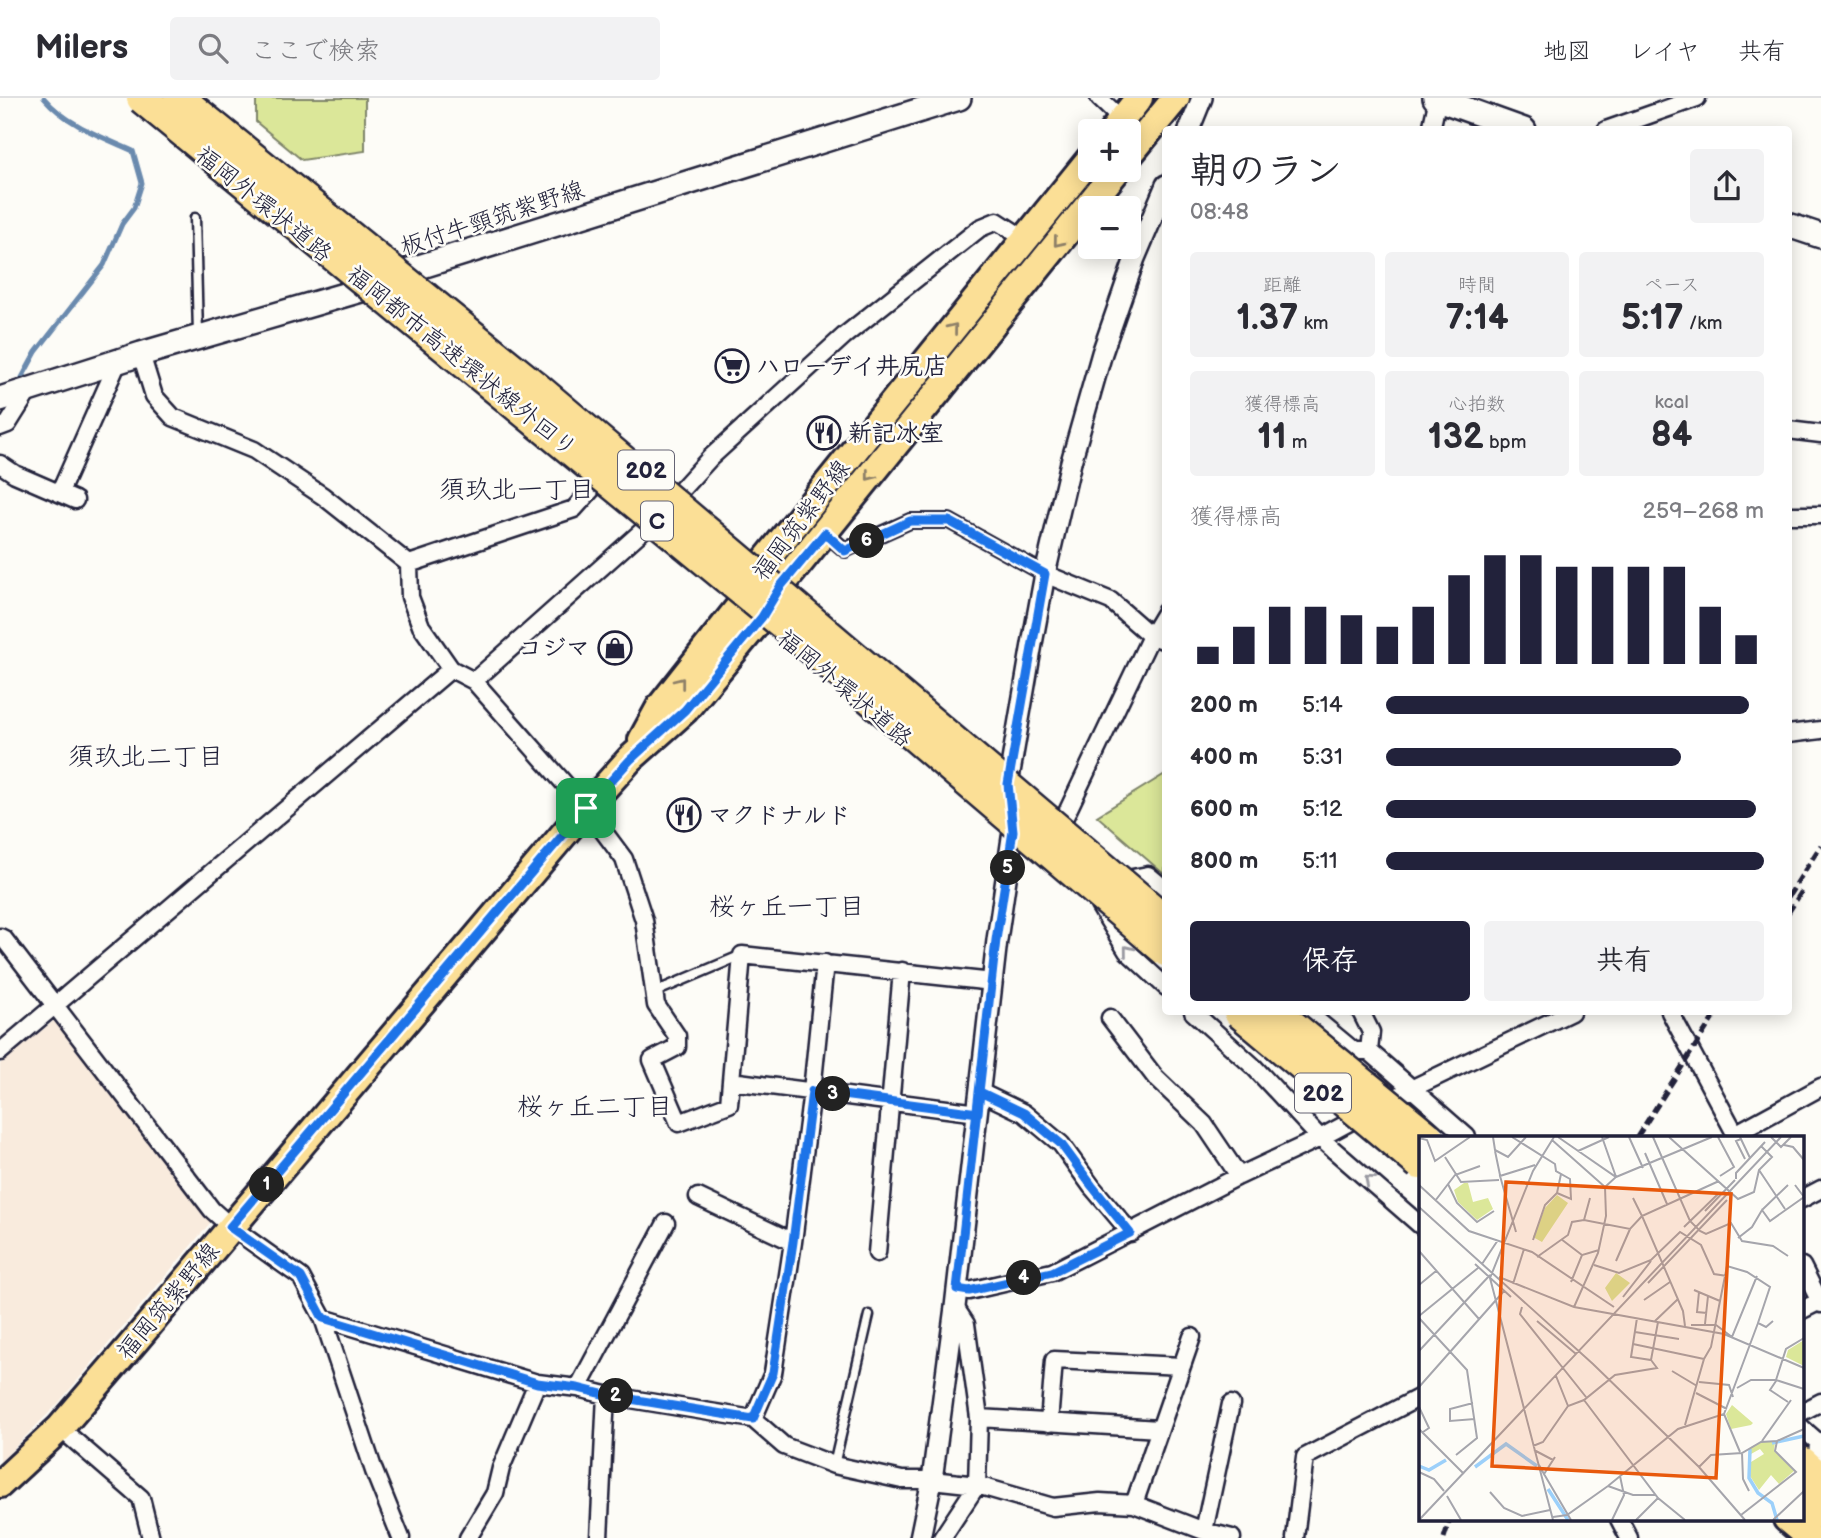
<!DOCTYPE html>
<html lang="ja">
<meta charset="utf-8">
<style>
body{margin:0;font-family:"Balsamiq Sans","Klee One",sans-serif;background:#f2f2f3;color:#2b2b33;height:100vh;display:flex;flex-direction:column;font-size:26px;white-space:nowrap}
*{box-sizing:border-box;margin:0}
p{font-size:23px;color:#7c7c81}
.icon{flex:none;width:38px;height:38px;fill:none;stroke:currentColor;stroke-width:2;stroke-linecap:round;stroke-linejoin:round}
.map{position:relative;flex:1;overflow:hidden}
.panel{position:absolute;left:1162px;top:28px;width:630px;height:889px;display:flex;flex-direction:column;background:#fff;border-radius:7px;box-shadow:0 4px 18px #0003}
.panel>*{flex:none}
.controls{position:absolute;left:1078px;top:21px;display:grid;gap:14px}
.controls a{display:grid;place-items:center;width:63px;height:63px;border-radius:7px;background:#fff;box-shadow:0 4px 18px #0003;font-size:35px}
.pin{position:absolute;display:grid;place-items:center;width:60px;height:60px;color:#fff;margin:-30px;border-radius:14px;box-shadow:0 4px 10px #0006}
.km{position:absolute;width:35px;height:35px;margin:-18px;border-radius:50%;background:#222;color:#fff;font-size:19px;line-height:35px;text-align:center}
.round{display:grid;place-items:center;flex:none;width:74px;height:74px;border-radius:7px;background:#f2f2f3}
.summary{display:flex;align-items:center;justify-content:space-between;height:119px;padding:0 28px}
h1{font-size:38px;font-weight:600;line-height:52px}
.stats{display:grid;grid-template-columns:repeat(3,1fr);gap:10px;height:119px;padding:7px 28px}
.stats div{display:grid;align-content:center;border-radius:7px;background:#f2f2f3;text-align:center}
.stats b{font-size:35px;font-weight:600}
.stats small{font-size:19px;font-weight:400}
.stats p{font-size:19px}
.chart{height:196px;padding:14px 28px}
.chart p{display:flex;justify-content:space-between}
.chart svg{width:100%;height:126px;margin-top:7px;stroke:#22223b;stroke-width:6}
.primary-button{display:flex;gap:14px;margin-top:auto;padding:14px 28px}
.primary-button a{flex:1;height:80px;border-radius:7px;background:#22223b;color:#fff;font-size:28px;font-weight:600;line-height:80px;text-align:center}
.primary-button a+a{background:#f2f2f3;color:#2b2b33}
ul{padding:0 28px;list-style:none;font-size:23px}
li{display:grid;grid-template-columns:112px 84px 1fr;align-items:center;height:52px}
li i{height:18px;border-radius:9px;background:#22223b}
header{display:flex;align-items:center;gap:42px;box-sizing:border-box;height:98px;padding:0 35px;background:#fff;border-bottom:2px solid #e1e1e2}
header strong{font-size:33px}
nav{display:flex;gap:38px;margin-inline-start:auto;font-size:24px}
.search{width:490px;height:63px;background:#f2f2f3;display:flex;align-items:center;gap:18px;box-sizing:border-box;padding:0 24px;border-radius:7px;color:#7c7c81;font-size:26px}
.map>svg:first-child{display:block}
.built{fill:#f9ebdd}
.green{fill:#dbe799;stroke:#7e846a;stroke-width:2}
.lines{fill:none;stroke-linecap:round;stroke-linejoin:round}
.stream{stroke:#6b8aae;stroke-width:5}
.service-casing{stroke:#22223b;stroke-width:13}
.pedestrian-casing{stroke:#22223b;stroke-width:18}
.minor-casing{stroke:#22223b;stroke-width:21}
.tertiary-casing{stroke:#22223b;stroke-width:24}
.secondary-casing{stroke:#22223b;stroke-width:28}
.primary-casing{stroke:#22223b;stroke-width:32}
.trunk-casing{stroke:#22223b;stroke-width:32}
.motorway-casing{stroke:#22223b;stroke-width:35}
.service{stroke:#fdfcf7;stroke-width:8}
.pedestrian{stroke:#fdfcf7;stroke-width:12}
.minor{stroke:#fdfcf7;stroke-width:16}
.tertiary{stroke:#fdfcf7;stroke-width:19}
.secondary{stroke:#fdfcf7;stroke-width:23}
.primary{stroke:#fbdf96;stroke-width:26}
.trunk{stroke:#fbdf96;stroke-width:26}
.motorway{stroke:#fbdf96;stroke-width:30}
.rail{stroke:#22223b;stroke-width:5;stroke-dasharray:10 5;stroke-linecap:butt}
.motorway-bridge-casing{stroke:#22223b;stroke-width:35;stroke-linecap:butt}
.motorway-bridge{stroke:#fbdf96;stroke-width:30}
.oneway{stroke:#8e8068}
.oneway2{stroke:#9a9aa2}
.route-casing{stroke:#fff;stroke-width:14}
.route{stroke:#1a73e8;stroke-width:9}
.labels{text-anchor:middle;stroke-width:5;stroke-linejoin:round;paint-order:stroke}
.shield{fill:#fdfcf7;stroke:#646373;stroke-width:2}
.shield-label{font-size:23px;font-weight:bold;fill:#22223b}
.street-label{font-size:24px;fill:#22223b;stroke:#fdfcf7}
.poi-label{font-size:24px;font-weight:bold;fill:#22223b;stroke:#fdfcf7;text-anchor:start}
.neighbourhood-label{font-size:26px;fill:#22223b;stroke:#fdfcf7}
.inset-river{fill:none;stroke:#9cd0fa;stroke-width:3.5}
.inset-road{fill:none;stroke:#a5a5ac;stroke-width:2}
.view{fill:#e8590c;fill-opacity:0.15;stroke:#e8590c;stroke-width:3.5}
.inset-edge{fill:none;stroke:#22223b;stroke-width:3.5}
</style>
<header>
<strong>Milers</strong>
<div class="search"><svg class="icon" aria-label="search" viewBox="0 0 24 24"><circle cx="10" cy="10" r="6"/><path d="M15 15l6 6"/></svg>ここで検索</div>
<nav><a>地図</a><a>レイヤ</a><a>共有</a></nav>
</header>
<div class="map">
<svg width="1821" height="1440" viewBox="0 0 1821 1440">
<rect width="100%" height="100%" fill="#fdfcf7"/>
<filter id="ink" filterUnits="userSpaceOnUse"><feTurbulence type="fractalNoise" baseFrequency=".0143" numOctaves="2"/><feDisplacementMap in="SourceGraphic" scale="14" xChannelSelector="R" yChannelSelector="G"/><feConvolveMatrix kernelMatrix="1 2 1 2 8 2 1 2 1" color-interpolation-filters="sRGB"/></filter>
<g filter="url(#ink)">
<path class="built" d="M56,921L211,1124L56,1308L0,1364V966Z"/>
<path class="green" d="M256,0H365V53L302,62L256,24Z
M1165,676V777L1097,718Z"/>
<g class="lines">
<path class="stream" d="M18,287L36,254L104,167L122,126L134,110L142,85L133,53C102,39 67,27 44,0"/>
<defs>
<path id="service" d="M195,120L198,236
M655,894L742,857
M834,1367L869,1217"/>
<path id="pedestrian" d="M825,435L845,452L910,423H949L1045,476"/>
<path id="minor" d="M1099,0L1122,22
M1431,32L1438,0
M1606,32L1697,0
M141,256L154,298L173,319L254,352L323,398L409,466L410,499L421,528L451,571L474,583L586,710L624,761L644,822L656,907L677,938V949L652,962L679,1025L729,1006L731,983
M0,329L8,326L30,291
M1788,332L1821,336
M0,366L15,376L75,402
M60,394L118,264
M1788,417H1821
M409,466L574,411L599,383
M1045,476L1111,503L1151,538L1166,543
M474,583L650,426L710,360L844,238L980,130L997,123L1025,141
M1788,636L1821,632
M1060,729L1151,538L1166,513
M1122,782L1148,777L1166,792
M1099,807L1127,853L1166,889
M0,839L4,841L212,1112L231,1129L301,1179L323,1220L374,1373L401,1440
M1193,914L1254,969L1320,1040L1420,1127
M1307,914L1354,953H1369
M1361,914L1371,934L1369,953L1467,1039
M1670,914L1737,1039
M1110,920L1155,979L1204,1026L1239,1078
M0,954L451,571
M980,994L1024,1015L1061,1046L1092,1089L1131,1135
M978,1015L731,983L742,857L993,884
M1735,1036L1821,989
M698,1099L793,1144
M1802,1101L1821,1091
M877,1155L902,873
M1802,1168L1821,1206
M957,1191L969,1193L1052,1174L1239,1078L1320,1040L1411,991L1571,914
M1802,1212L1820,1203
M323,1220L537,1285L578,1290L606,1297L753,1321L784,1348L834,1367L902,1382H932L977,1387L1053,1409L1100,1404L1134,1406
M1192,1239L1134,1406L1204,1433L1232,1440
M578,1290L666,1125
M1802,1314L1821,1304
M979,1320L1159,1331
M753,1321L773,1275L793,1144L812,993L825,865
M1049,1325L1054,1262L1182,1268
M60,1330L141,1400L151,1440
M1802,1330L1818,1344L1817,1361
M1619,1421L1629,1440
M1204,1433L1231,1306
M468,1440L495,1395L501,1370L537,1285
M599,1440L606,1297
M942,1440L977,1387L979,1320L966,1226L955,1209
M1295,1440L1305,1359L1420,1299"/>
<path id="tertiary" d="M1189,32L1202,0
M920,1440L932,1382L955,1209L997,842L1013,733L1008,686L1032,546L1045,476L1071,364L1102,255L1135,160L1166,87"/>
<path id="secondary" d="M1435,0L1524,32
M1788,127L1821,138
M0,301L141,256L368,190L403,174L959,0"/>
<path id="primary" d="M1113,33L1139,0
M1129,57L1176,0
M642,642L660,609L743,504L761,468L1090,61
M0,1386L60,1330L135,1243L586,710L630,661L685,612L762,519L780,489L1117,72"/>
<path id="trunk" d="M1787,1421L1810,1440"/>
<path id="motorway" d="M1802,1364L1821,1381
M1802,1398L1821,1415"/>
</defs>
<use href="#service" class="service-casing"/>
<use href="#pedestrian" class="pedestrian-casing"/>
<use href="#minor" class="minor-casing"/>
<use href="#tertiary" class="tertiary-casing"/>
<use href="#secondary" class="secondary-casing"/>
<use href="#primary" class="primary-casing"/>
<use href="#trunk" class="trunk-casing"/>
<use href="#motorway" class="motorway-casing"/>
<use href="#service" class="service"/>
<use href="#pedestrian" class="pedestrian"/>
<use href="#minor" class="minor"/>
<use href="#tertiary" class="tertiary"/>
<use href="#secondary" class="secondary"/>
<use href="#primary" class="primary"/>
<use href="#trunk" class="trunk"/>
<use href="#motorway" class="motorway"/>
<path class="rail" d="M1788,799L1821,747
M1788,815L1802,793
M1637,1039L1717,914
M1444,1440L1450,1421"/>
<defs>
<path id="motorway-bridge" d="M142,0L784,527L1166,853
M179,0L538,291L1166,823
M1239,914L1420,1066
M1276,914L1428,1039"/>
</defs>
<use href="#motorway-bridge" class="motorway-bridge-casing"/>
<use href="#motorway-bridge" class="motorway-bridge"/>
</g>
<defs><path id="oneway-chevron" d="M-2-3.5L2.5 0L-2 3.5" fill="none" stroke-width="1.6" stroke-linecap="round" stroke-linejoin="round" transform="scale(1.75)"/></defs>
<g class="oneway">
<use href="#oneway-chevron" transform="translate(1058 144) rotate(129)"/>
<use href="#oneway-chevron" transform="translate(953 230) rotate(-51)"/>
<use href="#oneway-chevron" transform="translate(870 378) rotate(128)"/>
<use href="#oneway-chevron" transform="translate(680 584) rotate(-52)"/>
</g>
<g class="oneway2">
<use href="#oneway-chevron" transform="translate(1128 852) rotate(-129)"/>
<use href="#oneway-chevron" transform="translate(1369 1082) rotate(-139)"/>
</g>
</g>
<g class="lines" filter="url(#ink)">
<defs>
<path id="route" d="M586,710L230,1129L301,1179L323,1220L537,1285L578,1290L606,1297L753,1321L773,1275L793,1144L812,993L978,1015L980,994L1024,1015L1061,1046L1092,1088L1130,1135L1052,1174L969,1193L957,1191L996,842L1013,733L1008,686L1045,476L949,423H910L845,453L825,435L780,489L762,519L685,612L630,662L586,710"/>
</defs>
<use href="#route" class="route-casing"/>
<use href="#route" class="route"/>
</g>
<defs>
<symbol id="supermarket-ring" viewBox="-11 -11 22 22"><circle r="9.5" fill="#fdfcf7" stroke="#22223b" stroke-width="1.5"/><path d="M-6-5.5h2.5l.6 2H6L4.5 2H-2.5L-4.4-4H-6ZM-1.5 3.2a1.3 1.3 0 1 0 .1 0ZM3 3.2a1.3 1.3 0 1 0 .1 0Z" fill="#22223b"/></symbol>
<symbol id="restaurant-ring" viewBox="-11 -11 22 22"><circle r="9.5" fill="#fdfcf7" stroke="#22223b" stroke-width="1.5"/><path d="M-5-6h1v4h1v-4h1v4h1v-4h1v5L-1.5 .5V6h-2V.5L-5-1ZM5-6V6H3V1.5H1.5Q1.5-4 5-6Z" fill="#22223b"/></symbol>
<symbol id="shop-ring" viewBox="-11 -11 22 22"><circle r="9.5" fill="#fdfcf7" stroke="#22223b" stroke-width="1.5"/><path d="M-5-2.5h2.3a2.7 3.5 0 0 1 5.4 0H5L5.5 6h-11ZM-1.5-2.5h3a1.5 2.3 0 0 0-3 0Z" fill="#22223b"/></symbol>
</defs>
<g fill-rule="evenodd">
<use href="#supermarket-ring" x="713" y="249" width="38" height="38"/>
<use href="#restaurant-ring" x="805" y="316" width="38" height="38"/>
<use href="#shop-ring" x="596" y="531" width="38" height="38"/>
<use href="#restaurant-ring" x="665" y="698" width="38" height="38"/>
</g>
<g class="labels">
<g class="shield">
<rect x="618" y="352.5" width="56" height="39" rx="5"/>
<rect x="641" y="403.5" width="32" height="39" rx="5"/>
<rect x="1295" y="975.5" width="56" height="39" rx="5"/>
</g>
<g class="shield-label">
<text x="646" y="380">202</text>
<text x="657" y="431">C</text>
<text x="1323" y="1003">202</text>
</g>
<g class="street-label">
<text transform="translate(264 106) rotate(39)" y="8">福岡外環状道路</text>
<text transform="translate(492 120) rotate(-18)" y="8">板付牛頸筑紫野線</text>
<text transform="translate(462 263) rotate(39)" y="8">福岡都市高速環状線外回り</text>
<text transform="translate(801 422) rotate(-53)" y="8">福岡筑紫野線</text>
<text transform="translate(845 590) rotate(40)" y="8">福岡外環状道路</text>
<text transform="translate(168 1203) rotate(-50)" y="8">福岡筑紫野線</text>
</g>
<g class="poi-label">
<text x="756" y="276">ハローデイ井尻店</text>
<text x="848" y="343">新記冰室</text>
<text x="590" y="558" text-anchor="end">コジマ</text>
<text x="708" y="725">マクドナルド</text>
</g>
<g class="neighbourhood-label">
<text x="517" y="400">須玖北一丁目</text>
<text x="146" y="667">須玖北二丁目</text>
<text x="787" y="817">桜ヶ丘一丁目</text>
<text x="595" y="1017">桜ヶ丘二丁目</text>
</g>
</g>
<g transform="translate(1419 1038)">
<rect width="385" height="385" fill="#fdfcf7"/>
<path d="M45,47H49L54,66L69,62L74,73L58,84L39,66L35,54ZM138,59L149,67L123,106L114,101L126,72ZM197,137L211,147L193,165L186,152ZM385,204V230L367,221L369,214ZM313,269L334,287L332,289L312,293L307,278ZM345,305L356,306L355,315L375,335L360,348L352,339L340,354L331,340L332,326L345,318L341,313L332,318V311Z" fill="#dbe799"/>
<path class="inset-river" d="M353,307L385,300M331,313L330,342L339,357L353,367L358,384M0,330L10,334L27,324M56,331L87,308L118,330M129,353L149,384"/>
<path class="inset-road" d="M74,1L76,14L89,21L107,1M93,1L136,28L137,35L151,43L152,63L138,57M139,1L197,41L293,1M210,1L224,32M234,1L271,85L281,95L287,98L312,87L323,105L354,110L369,120M250,1L319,63L335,56L340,34L353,21L342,10M299,1L315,31L301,40M321,1L331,22M352,1L362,11L372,1M0,2L8,4L16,25L51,1M322,3L317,5L326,23M133,4L186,51M365,9L374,11L385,24M76,15L81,39M159,15L190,1M226,17L248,68M26,21L42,46L80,44M340,34L366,73M317,43V37L346,6M29,48L38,67L58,86L75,75M0,49L50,95L113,116L195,171M16,65L36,39L61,30M0,71L174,228L280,331L326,384M343,74L369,49M286,75L316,44M165,84L171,62M265,91L299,58M97,96L81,40L116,29M319,102L333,91L343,74L351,85L385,61L376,49M142,103L163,119M114,104L126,69L138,57L142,38M0,115L60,183M118,121L149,99L153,86L165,84L211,93L223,80L214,62M197,125L211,93M56,128L92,161M63,128L79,104M175,129L200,137L232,124L261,96L282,109L295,138L308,140M80,141L155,171L305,198L385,232M152,146L163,119L180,114M229,147L308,64M94,148L105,113M0,149L17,135M275,154L301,165L308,130L328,136L351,151L339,187L347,191L354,185M280,156L278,176L288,177M204,161L232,125M225,164L251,146M103,171L101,178L167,261M155,171L179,117L187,80L186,51L197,41L183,1M0,180L59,132M0,182L48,234L58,302L37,319M218,182L212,221L232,224L239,186M118,185L157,218M236,185L259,163M286,188L289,160M272,189H297L313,201L338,140M266,190L264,175L223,80L300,45M216,196L260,203M385,202L367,213L357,244L385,253M214,208L285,223M0,215L71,139M253,235L278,250M137,240L149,270M357,245L351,254L369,266M280,246L310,249L314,261M0,251L85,155M318,252L332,244H357M277,257L308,273M165,264L239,362L266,384M54,267L31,273V285L56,283M0,271L10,292L4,296M305,278L321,316M266,289L285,223L292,211L301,165M0,293L45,338M343,305L372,264M114,310L124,306L149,270L165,264L196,239L238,232L232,224M115,314L134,324M323,317L324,343L330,355M120,329L125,338L136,321M280,331L292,319L323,317L342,306L358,305L385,293M0,336L15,343L25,355M125,338L152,384M189,350L214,359H237M71,356L85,372L103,380L131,374M28,360L42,384M322,379L377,336L356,315L358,305M134,381L148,379L189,350L259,293L305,278L339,187M0,384L362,1M134,384L71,142L114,35L135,1M193,384L205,359L201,340M217,384L239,362M354,384L385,355"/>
<path class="view" d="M87,46L312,58L297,342L73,330Z"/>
<rect width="385" height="385" class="inset-edge"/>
</g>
</svg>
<div class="controls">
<a>+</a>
<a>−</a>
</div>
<div class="pin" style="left:586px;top:710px;background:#1e9e55"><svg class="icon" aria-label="arrive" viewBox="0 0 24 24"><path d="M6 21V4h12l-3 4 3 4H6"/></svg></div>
<b class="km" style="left:267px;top:1087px">1</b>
<b class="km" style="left:616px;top:1298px">2</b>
<b class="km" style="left:833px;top:996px">3</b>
<b class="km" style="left:1024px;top:1180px">4</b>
<b class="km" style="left:1008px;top:770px">5</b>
<b class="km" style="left:867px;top:443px">6</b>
<section class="panel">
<div class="summary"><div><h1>朝のラン</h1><p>08:48</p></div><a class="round"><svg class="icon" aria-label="share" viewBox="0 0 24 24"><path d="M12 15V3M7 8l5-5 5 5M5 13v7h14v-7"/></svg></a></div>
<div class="stats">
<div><p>距離</p><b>1.37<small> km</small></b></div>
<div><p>時間</p><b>7:14</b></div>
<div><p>ペース</p><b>5:17<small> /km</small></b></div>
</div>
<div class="stats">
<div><p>獲得標高</p><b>11<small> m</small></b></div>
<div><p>心拍数</p><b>132<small> bpm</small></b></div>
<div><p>kcal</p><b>84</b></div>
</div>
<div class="chart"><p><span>獲得標高</span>259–268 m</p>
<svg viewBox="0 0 160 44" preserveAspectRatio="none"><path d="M5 44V38M15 44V31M25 44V24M35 44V24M45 44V27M55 44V31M65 44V24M75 44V13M85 44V6M95 44V6M105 44V10M115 44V10M125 44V10M135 44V10M145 44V24M155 44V34"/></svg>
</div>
<ul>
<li><b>200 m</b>5:14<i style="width:96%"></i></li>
<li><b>400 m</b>5:31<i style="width:78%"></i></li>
<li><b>600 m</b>5:12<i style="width:98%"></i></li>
<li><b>800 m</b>5:11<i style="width:100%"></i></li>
</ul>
<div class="primary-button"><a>保存</a><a>共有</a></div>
</section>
</div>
